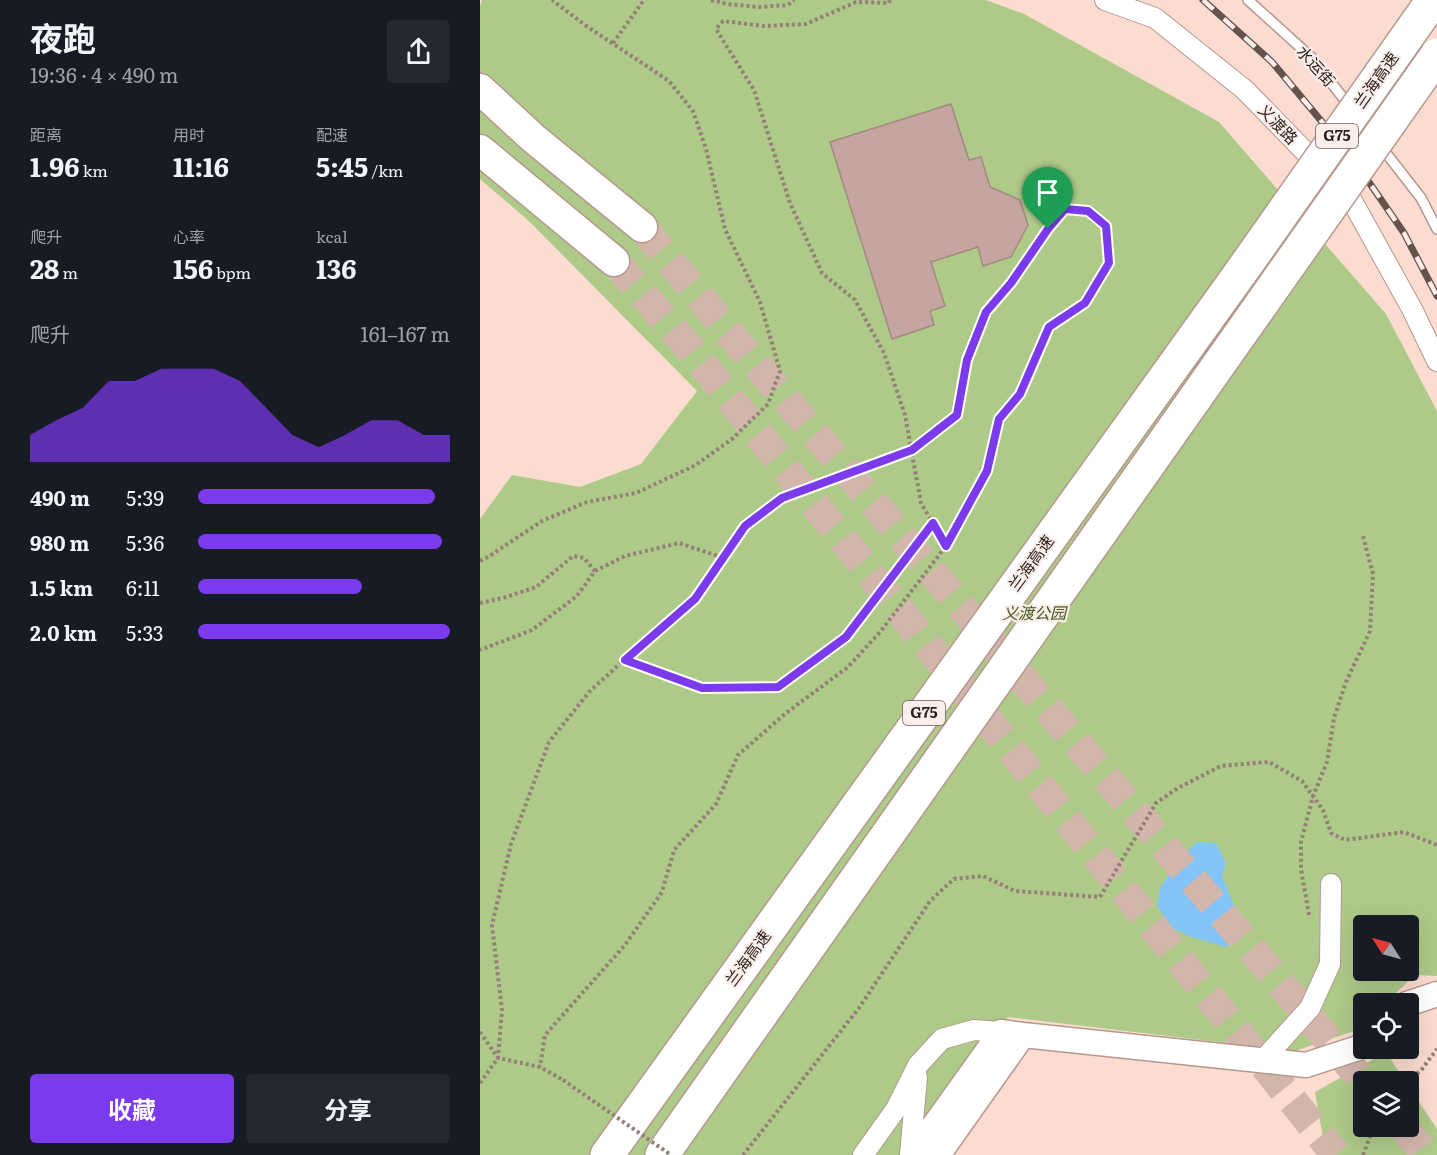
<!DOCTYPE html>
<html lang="zh">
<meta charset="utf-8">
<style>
body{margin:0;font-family:Literata,"Noto Sans SC",serif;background:#242831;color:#f1f3f6;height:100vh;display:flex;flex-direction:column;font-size:22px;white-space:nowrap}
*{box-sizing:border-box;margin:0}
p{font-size:20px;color:#9ea1a6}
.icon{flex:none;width:33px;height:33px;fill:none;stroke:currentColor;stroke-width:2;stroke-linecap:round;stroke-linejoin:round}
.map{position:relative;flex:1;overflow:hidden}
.side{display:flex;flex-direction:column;background:#171b24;width:480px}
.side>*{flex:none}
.needle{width:39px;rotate:306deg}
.buttons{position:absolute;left:873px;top:915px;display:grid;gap:12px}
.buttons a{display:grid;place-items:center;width:66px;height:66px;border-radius:6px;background:#171b24;box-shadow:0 6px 24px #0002;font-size:30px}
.pin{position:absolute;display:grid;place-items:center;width:51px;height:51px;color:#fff;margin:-62px -26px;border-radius:50% 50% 50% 0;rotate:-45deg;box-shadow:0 0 6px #0007}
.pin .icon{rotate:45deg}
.round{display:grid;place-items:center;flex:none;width:63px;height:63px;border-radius:6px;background:#242831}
.headline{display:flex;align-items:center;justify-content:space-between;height:102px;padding:0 30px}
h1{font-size:33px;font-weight:700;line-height:45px}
.metrics{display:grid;grid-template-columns:repeat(3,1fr);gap:9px;height:102px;padding:6px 30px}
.metrics div{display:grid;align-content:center}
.metrics b{font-size:26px;font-weight:700}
.metrics small{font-size:16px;font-weight:400}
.metrics p{font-size:16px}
.chart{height:168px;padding:12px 30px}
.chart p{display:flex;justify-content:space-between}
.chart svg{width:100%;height:108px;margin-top:6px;fill:#7c3aed;opacity:.7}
.cta{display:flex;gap:12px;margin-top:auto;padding:12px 30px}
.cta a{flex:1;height:69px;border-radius:6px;background:#7c3aed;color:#fff;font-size:24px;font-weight:700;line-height:69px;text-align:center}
.cta a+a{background:#242831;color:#f1f3f6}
ul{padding:0 30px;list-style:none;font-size:20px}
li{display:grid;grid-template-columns:96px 72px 1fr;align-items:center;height:45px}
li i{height:15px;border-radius:8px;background:#7c3aed}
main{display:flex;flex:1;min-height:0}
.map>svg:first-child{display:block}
.green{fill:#adca89;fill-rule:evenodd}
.water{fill:#83c4f7}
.building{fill:#c5a5a0;stroke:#a68782;stroke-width:1.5}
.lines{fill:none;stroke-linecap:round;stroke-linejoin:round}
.primary-tunnel{stroke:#d2b6ac;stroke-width:30;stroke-dasharray:30 15;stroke-linecap:butt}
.service-casing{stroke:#b5978c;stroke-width:12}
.minor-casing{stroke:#b5978c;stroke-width:22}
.tertiary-casing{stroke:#b5978c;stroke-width:27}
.primary-casing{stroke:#b5978c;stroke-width:33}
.motorway-casing{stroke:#b5978c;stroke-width:36}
.path{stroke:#957f77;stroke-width:4;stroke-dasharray:3 3;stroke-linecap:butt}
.service{stroke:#fff;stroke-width:9}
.minor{stroke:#fff;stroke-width:20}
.tertiary{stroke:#fff;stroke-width:24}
.primary{stroke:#fff;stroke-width:30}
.motorway{stroke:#fff;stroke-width:33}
.rail-casing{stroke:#64524c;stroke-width:7}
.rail{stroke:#fbede9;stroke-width:4.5;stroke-dasharray:14;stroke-linecap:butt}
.motorway-bridge-casing{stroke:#b5978c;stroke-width:36;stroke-linecap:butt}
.path-bridge{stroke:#957f77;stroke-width:4;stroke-dasharray:3 3;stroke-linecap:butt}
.motorway-bridge{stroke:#fff;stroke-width:33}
.route-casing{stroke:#fff;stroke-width:12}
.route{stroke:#7c3aed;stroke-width:8}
.labels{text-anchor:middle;stroke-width:4.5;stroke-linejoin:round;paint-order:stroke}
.shield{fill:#fbede9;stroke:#695d59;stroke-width:1.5}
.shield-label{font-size:15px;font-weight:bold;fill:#2b1f1b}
.street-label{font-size:16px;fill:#2b1f1b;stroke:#fbede9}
.park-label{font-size:16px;font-style:italic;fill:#425b1d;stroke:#fbede9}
</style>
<main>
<section class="side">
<div class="headline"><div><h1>夜跑</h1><p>19:36 · 4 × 490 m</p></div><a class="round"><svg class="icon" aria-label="share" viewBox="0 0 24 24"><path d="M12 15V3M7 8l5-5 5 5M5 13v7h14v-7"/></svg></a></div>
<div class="metrics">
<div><p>距离</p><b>1.96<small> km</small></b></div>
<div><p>用时</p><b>11:16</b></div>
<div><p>配速</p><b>5:45<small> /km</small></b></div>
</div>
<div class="metrics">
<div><p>爬升</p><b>28<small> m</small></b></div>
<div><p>心率</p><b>156<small> bpm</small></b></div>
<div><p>kcal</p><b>136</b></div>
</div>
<div class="chart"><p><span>爬升</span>161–167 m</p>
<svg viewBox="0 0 160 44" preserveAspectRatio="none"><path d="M0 44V33L10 27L20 22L30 11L40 11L50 6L60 6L70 6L80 11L90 22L100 33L110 38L120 33L130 27L140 27L150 33L160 33V44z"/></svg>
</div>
<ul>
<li><b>490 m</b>5:39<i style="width:94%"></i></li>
<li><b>980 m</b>5:36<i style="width:97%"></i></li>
<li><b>1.5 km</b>6:11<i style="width:65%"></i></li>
<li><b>2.0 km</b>5:33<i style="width:100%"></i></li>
</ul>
<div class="cta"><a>收藏</a><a>分享</a></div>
</section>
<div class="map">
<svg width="957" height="1155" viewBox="0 0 957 1155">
<rect width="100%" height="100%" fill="#fcdcd0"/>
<path class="green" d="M2,0H506L544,14L739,122L906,314L957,411V976L935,975L905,1003L884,1004L883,1024L877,1030L815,1051L528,1017L426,1155H0V519L32,475L100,487L161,464L217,391L50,222L0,179V6ZM884,926H928V970H884Z
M906,1052L925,1081L884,1082V1126H928L929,1087L957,1129V1155H846L835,1092Z"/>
<path class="water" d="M717,842L736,843L746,863L742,876L756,910L760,927L751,943L746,947L712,937L692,928L677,906L680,888L701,857Z"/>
<path class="building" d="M471,104L489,160L501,157L510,187L540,200L548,225L531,257L503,266L498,247L451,262L465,306L450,311L454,325L412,339L350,142Z"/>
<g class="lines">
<path class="primary-tunnel" d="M162,227L242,324L884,1082
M134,261L211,350L856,1155
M922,1126L946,1155"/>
<defs>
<path id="service" d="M768,0L832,58L941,198L957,229"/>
<path id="minor" d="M625,0L675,18L765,90L871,199L932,309L957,361
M783,1060L830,1008L850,964L851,884
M383,1155L416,1109L438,1065L462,1039L494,1030L521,1032
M430,1155L437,1077"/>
<path id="tertiary" d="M927,1004L957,994
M433,1155L521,1032L543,1035L826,1065L878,1048L884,1043
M458,1155L543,1035"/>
<path id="primary" d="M0,89L53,138L162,227
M0,150L134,261"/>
<path id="motorway" d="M127,1155L761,272
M182,1155L790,292"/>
</defs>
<use href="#service" class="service-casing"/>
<use href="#minor" class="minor-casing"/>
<use href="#tertiary" class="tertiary-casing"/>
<use href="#primary" class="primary-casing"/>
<use href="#motorway" class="motorway-casing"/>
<path class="path" d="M231,0L247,4L279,7L308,5L314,0
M410,0L409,3L376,2L326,24L284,26L243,21L236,29L274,90L310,203L342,273L375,300L404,353L425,415L441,503L466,546
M133,43L164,0
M0,561L8,557L62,521L107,502L156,493L216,465L252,439L288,404L300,371L280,302L245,229L226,149L213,111L189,81L105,25L72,0
M115,571L145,556L199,543L244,558
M0,603L23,598L56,587L93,556L104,558L115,571L97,596L52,630L0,650
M145,660L222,688L298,687L366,637L453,523
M829,915L821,869V842L833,796L847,762L854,718L866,682L890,631L893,574L883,536
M0,1032L18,1058L60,1067L83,1080
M928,1082L942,1069L957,1049
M0,1083L18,1058L22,1010L12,925L31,844L69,742L110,691L167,639L215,599L265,526L302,498L432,450L477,415L487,360L506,312L531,283L568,229L585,209L608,211L625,226L629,263L605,303L569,327L540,394L519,419L507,471L466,546L401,631L368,667L306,713L258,755L236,804L194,850L182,892L145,945L65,1035L60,1067
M263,1155L379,1008L450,901L474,879L503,876L535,891L620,897L676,803L698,788L741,766L789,762L822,781L843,810L851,833L865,840L924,832L957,845
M883,1155L894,1126"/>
<use href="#service" class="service"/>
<use href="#minor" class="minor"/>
<use href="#tertiary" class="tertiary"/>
<use href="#primary" class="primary"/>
<use href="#motorway" class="motorway"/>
<defs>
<path id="rail" d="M723,0L792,62L873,159L924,233L957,296"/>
</defs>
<use href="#rail" class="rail-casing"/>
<use href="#rail" class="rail"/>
<defs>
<path id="motorway-bridge" d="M761,272L953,0
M790,292L957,55"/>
</defs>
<use href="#motorway-bridge" class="motorway-bridge-casing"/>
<path class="path-bridge" d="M83,1080L191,1155"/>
<use href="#motorway-bridge" class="motorway-bridge"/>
</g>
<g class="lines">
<defs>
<path id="route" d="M585,209L608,211L626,226L629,263L605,303L569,327L540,394L519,419L507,471L466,546L453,523L366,637L298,687L222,688L145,660L215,599L265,526L302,498L432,450L477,415L487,360L506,312L531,283L568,229Z"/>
</defs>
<use href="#route" class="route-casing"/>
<use href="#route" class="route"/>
</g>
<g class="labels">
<g class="shield">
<rect x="836" y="124" width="42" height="24" rx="4.5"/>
<rect x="423" y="701" width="42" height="24" rx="4.5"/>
</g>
<g class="shield-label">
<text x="857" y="141">G75</text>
<text x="444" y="718">G75</text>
</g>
<g class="street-label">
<text transform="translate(836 66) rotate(48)" y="6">水运街</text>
<text transform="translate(896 80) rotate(-55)" y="6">兰海高速</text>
<text transform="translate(798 124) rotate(46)" y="6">义渡路</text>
<text transform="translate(551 563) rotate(-54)" y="6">兰海高速</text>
<text transform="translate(268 958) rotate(-54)" y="6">兰海高速</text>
</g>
<g class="park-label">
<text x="554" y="619">义渡公园</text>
</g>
</g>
</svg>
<div class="buttons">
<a><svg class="needle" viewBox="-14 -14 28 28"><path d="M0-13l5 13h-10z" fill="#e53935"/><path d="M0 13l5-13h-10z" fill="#9ea1a6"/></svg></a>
<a><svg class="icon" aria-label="locate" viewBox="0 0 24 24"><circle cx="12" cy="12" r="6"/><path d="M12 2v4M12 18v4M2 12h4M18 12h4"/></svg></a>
<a><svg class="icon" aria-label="layers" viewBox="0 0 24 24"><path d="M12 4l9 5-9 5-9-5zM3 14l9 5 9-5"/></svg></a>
</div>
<div class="pin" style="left:568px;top:229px;background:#1e9e55"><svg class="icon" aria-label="arrive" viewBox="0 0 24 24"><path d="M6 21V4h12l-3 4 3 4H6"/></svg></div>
</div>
</main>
